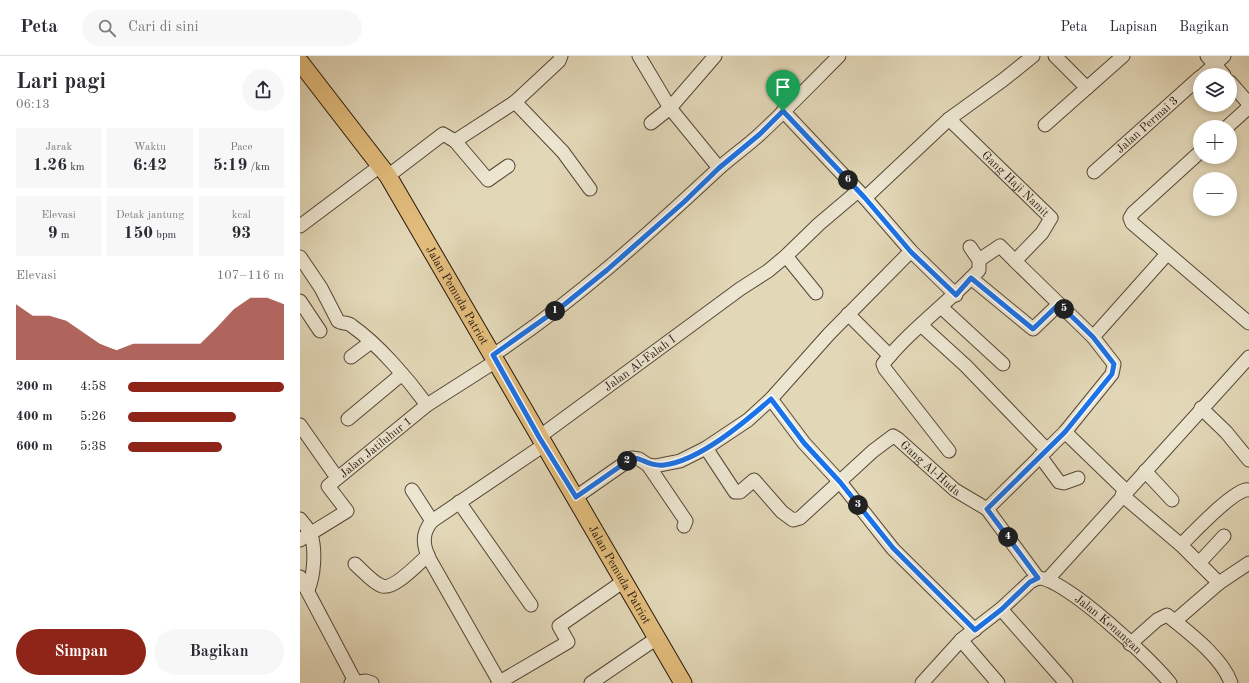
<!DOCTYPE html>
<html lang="id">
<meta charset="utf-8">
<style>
body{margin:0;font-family:"Old Standard TT",serif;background:#f7f7f7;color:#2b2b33;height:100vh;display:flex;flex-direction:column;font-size:15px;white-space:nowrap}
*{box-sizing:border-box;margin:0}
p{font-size:13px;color:#7c7c81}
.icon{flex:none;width:22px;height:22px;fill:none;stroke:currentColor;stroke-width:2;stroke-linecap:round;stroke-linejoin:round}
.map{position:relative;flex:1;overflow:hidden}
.panel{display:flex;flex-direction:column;background:#fff;width:300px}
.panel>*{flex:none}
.buttons{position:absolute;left:893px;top:12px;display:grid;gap:8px}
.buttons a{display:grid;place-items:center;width:44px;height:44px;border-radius:50%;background:#fff;box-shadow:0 2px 6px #0003;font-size:20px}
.pin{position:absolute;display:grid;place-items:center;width:34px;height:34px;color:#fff;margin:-41px -17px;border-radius:50% 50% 50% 0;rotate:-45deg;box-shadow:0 0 4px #0007}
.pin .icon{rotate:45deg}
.km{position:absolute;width:20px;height:20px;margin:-10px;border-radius:50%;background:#222;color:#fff;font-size:11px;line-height:20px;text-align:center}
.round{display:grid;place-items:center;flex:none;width:42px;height:42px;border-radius:21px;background:#f7f7f7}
.overview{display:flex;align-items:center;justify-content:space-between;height:68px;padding:0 16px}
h1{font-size:22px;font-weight:700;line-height:30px}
.figures{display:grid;grid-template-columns:repeat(3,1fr);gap:6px;height:68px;padding:4px 16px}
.figures div{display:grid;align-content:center;border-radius:0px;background:#f7f7f7;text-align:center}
.figures b{font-size:17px;font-weight:700}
.figures small{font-size:11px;font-weight:400}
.figures p{font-size:11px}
.chart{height:112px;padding:8px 16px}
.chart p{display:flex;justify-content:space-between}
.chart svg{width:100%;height:72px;margin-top:4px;fill:#8f2418;opacity:.7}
.action{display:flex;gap:8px;margin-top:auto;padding:8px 16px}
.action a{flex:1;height:46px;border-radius:24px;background:#8f2418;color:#fff;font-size:16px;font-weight:700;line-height:46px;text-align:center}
.action a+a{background:#f7f7f7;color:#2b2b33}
ul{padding:0 16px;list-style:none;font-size:13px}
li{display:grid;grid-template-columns:64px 48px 1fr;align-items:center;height:30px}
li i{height:10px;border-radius:5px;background:#8f2418}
header{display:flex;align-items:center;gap:24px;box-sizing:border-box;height:56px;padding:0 20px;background:#fff;border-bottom:1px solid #e1e1e2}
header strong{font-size:19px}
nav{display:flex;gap:22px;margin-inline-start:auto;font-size:14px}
.search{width:280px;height:36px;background:#f7f7f7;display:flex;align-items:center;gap:10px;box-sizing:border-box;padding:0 14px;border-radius:22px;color:#7c7c81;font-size:15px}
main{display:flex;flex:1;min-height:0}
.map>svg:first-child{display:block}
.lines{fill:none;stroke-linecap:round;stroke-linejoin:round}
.minor-casing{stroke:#554736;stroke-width:15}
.major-casing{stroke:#26170b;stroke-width:19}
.minor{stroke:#ece5d0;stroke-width:13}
.major{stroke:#e1bc7c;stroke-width:17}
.route-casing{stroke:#fff;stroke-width:8}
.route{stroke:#1a73e8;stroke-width:5}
.labels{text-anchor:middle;stroke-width:4;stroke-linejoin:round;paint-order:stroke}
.street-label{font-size:12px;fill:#26170b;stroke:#ece5d0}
</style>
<header>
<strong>Peta</strong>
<div class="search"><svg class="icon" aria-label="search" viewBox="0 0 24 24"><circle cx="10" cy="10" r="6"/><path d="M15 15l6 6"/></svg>Cari di sini</div>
<nav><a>Peta</a><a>Lapisan</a><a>Bagikan</a></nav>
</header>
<main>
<section class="panel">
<div class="overview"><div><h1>Lari pagi</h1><p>06:13</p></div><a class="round"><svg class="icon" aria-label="share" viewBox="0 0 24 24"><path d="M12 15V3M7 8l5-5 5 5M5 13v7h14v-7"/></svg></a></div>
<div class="figures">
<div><p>Jarak</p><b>1.26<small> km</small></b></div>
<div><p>Waktu</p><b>6:42</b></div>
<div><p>Pace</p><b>5:19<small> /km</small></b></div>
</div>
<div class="figures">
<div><p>Elevasi</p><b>9<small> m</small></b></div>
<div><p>Detak jantung</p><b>150<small> bpm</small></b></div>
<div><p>kcal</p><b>93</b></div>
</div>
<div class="chart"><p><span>Elevasi</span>107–116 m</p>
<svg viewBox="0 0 160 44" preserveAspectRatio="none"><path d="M0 44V10L10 17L20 17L30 20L40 27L50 34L60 38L70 34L80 34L90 34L100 34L110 34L120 24L130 13L140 6L150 6L160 10V44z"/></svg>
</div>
<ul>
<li><b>200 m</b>4:58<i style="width:100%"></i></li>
<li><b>400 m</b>5:26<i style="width:69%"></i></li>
<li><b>600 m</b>5:38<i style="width:60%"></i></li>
</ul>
<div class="action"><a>Simpan</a><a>Bagikan</a></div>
</section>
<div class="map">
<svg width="949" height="627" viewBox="0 0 949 627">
<rect width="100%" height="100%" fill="#e2d7b7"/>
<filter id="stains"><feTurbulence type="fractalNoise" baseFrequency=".005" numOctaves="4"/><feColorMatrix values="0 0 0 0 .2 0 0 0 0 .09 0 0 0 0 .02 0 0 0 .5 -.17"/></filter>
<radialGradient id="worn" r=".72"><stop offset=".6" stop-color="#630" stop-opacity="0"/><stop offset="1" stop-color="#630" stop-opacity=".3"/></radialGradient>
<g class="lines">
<defs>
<g id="minor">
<path d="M261,0L259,5L215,46L263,96L290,133"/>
<path d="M339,0L370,52L419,112"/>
<path d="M755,0L787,32"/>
<path d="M907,0L924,19"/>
<path d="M903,19L924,0"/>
<path d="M930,26L949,48"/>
<path d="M483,55L565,142L611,195L656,239"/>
<path id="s1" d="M649,63L751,162L742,177L715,205L793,281L814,308L812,318L765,376L687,453L738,522"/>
<path d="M351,67L370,52L415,0"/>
<path d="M745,69L823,0"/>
<path d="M927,71L949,51"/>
<path d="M900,96L833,157L830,162L832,167L949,267"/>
<path d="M208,110L188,124L155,85L215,46"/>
<path id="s2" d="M794,116L900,21"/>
<path d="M88,120L143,78L155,85"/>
<path d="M565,142L649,63L703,24L733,0"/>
<path d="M0,170L80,110"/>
<path d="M486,200L516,237"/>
<path d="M0,201L21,232L38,265C42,268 48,266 52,270C78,288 108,323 127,349"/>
<path d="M679,204L700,190L715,205"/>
<path d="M671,222L733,273L759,248"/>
<path d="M0,245L20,275"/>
<path d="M641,251L703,308"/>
<path d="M548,258L590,300"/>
<path d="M621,269L666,310L747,394"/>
<path d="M793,281L867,198"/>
<path d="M193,299C275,245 346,180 417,114C431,101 446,91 459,79C487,53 513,26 539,0"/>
<path d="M51,301L71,286"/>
<path d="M471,343L504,387L540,426L593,493L675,574"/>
<path d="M901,352L926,376L949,404"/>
<path d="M48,363L102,318"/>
<path d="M0,369L33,416"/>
<path d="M765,376L826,435"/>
<path id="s3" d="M239,381L440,233L468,215L486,200L519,168L558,135"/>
<path id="s4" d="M406,392L435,436H440L454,424L482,456L493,464L500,462L573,395L593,380L598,383L655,434L687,453"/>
<path d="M649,395L585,313L583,308C611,273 648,247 679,214V204L670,191"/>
<path d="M740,400L759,426L764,427L778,422"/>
<path d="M348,409L386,465L384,470"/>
<path d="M845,415L872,444"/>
<path d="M112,434L132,465"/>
<path d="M822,439L881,489L919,527L949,507"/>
<path d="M276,441L332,402L339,403L348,409L355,410L380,405L406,392L448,364L471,343L529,278L611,195"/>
<path d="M159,446L231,549"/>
<path d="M0,463C4,468 9,473 11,479C16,494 14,520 8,534"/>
<path id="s5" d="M0,484L47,455L28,430L127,349L196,305"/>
<path d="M881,489C891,479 937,430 949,434"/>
<path d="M899,507L924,480"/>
<path d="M55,508C63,515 73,527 82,530C94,534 119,507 128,499"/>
<path d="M0,521L55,625"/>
<path id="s6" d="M739,522C766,523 852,604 870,627"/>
<path d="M748,523L949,301"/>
<path d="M701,553L766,627"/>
<path d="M875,565L919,527"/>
<path d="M661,584L698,627"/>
<path d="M830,588L857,564L867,559C888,576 922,601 931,627"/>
<path d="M51,627L66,625L72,627"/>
<path d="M198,627L268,586L259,570L324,525"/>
<path d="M200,627L130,504C123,490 121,478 132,465L244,389"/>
<path d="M291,627L357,582"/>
<path d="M622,627L661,584L701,553L730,526L738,522"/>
</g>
<g id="major">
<path id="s7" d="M0,6L88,120L383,627"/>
</g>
</defs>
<use href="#minor" class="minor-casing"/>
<use href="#major" class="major-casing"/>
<use href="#minor" class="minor"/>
<use href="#major" class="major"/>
</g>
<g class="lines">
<defs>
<path id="route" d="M483,55L565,142L611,196L656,239L671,222L733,273L759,248L793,281L814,308L812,318L765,376L687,453L738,522L730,526L702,553L675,574L593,492L540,426L504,387L471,343C445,366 399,405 364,409C348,411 342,401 332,402L276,441L239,381L193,299L265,248L307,214L384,146L419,112L460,78Z"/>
</defs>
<use href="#route" class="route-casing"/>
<use href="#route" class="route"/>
</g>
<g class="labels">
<g class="street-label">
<text dy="4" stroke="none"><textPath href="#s2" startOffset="71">Jalan Permai 3</textPath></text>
<text dy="4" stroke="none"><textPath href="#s1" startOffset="93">Gang Haji Namit</textPath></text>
<text dy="4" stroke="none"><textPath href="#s7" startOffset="282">Jalan Pemuda Patriot</textPath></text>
<text dy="4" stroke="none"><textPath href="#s3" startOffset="125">Jalan Al-Falah I</textPath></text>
<text dy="4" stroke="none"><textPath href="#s5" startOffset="148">Jalan Jatiluhur 1</textPath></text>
<text dy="4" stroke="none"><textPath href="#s4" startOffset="313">Gang Al-Huda</textPath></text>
<text dy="4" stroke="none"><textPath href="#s7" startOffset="605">Jalan Pemuda Patriot</textPath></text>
<text dy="4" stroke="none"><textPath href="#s6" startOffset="84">Jalan Kenangan</textPath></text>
</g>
</g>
<rect width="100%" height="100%" filter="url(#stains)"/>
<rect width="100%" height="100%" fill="url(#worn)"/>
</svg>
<div class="buttons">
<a><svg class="icon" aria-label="layers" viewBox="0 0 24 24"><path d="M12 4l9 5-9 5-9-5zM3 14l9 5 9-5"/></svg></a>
<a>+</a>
<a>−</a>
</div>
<div class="pin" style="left:483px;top:55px;background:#1e9e55"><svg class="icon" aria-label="arrive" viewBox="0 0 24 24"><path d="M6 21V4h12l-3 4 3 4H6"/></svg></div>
<b class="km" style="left:255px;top:255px">1</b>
<b class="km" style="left:327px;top:405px">2</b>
<b class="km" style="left:558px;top:449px">3</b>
<b class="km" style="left:708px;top:481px">4</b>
<b class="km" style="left:764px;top:253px">5</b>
<b class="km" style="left:548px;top:124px">6</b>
</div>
</main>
